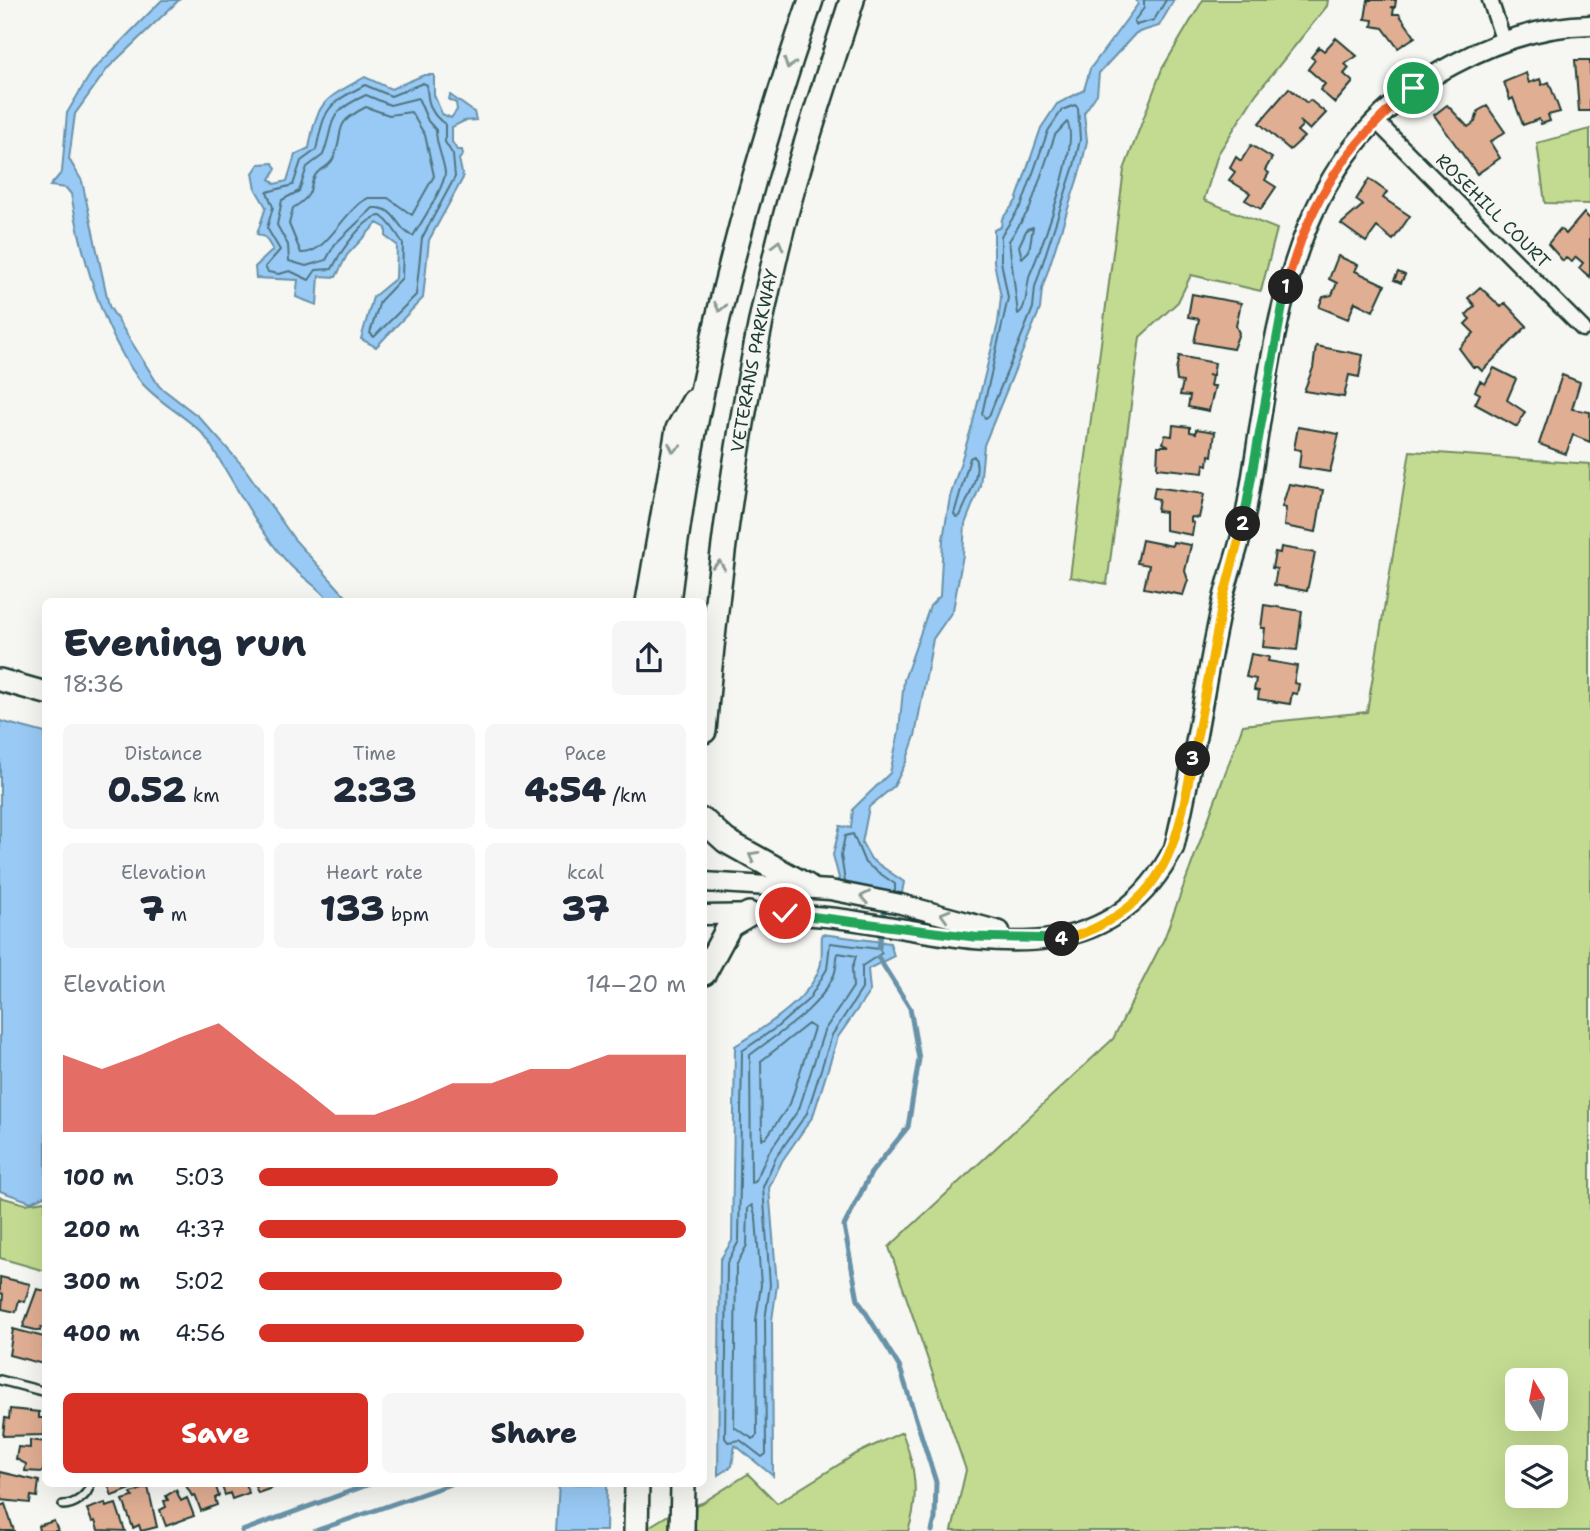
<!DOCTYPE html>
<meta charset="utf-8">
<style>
body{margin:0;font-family:"Shantell Sans",sans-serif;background:#f6f6f7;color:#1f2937;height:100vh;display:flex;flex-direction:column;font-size:26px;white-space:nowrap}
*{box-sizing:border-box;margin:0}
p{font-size:23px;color:#747a83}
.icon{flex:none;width:38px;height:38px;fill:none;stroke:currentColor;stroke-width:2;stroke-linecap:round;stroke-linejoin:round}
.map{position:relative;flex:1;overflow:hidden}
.side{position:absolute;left:42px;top:598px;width:665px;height:889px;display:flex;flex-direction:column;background:#fff;border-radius:10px;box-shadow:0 7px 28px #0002}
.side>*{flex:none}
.needle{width:46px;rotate:350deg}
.tools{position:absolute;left:1505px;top:1368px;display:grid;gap:14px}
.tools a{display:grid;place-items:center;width:63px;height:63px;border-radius:10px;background:#fff;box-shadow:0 7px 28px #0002;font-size:35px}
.pin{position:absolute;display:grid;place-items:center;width:60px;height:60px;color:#fff;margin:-30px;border:4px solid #fff;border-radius:50%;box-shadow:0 2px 7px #0007}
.km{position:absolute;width:35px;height:35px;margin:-18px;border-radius:50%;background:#222;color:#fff;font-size:19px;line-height:35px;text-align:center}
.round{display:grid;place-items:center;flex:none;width:74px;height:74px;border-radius:10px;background:#f6f6f7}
.head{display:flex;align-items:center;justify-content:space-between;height:119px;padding:0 21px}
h1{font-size:38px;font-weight:800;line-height:52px}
.stats{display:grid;grid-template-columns:repeat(3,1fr);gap:10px;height:119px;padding:7px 21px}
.stats div{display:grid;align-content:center;border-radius:10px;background:#f6f6f7;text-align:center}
.stats b{font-size:35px;font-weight:800}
.stats small{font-size:19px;font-weight:400}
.stats p{font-size:19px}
.chart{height:196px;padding:14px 21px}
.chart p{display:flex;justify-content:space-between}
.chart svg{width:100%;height:126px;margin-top:7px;fill:#d93025;opacity:.7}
.cta{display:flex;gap:14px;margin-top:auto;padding:14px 21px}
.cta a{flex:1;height:80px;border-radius:10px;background:#d93025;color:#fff;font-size:28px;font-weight:800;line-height:80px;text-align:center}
.cta a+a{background:#f6f6f7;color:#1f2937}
ul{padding:0 21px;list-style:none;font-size:23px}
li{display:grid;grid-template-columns:112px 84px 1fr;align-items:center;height:52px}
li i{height:18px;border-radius:9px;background:#d93025}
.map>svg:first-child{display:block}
.green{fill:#c3db91;stroke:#718c62;stroke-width:2;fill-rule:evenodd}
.water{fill:#99caf5;stroke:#6892a8;stroke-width:2}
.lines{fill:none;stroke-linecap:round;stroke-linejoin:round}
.shore{stroke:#507581;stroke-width:2}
.stream{stroke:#6892a8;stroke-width:5}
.building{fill:#e0ae93;stroke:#1f3d34;stroke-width:2}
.service-casing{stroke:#1f3d34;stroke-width:12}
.minor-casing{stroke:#1f3d34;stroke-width:19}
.tertiary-casing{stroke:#1f3d34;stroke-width:23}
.secondary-casing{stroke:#1f3d34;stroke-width:26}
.primary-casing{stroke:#1f3d34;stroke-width:28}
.service{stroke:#f6f6f2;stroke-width:7}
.minor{stroke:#f6f6f2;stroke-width:14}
.tertiary{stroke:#f6f6f2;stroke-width:18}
.secondary{stroke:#f6f6f2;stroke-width:21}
.primary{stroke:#f6f6f2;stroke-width:23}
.oneway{stroke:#8a9a93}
.split-1-casing{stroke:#fff;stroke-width:14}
.split-2-casing{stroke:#fff;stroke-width:14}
.split-3-casing{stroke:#fff;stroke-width:14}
.split-4-casing{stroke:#fff;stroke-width:14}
.split-5-casing{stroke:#fff;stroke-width:14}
.split-1{stroke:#f0652b;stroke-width:9}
.split-2{stroke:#22a559;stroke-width:9}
.split-3{stroke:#f5b400;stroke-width:9}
.split-4{stroke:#f5b400;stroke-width:9}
.split-5{stroke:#22a559;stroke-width:9}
.labels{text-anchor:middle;stroke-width:5;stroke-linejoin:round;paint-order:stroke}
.street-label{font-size:18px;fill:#1f3d34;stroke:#f6f6f2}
</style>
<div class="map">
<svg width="1590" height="1531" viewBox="0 0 1590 1531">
<rect width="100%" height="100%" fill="#f6f6f2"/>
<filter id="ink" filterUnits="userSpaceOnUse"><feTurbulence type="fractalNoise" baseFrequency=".0143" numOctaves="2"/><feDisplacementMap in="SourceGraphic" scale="14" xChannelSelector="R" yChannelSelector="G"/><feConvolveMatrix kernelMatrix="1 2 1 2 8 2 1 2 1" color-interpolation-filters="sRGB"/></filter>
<g filter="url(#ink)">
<path class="green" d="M1203,0H1328L1327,6L1256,94L1218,154L1204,200L1277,229L1261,291L1191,275L1178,302L1140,337L1107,584L1070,577L1124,170L1162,69Z
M1590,129V204L1545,203L1537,143Z
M1410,451L1590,464V1531H952L966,1470L889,1247L1113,1039L1164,939L1243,725L1367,712ZM1517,1381H1556V1419H1517ZM1517,1458H1556V1496H1517Z
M0,1197L25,1204L45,1201V1271L0,1258Z
M902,1432C915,1465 920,1497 908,1531H642L675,1511L702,1503L748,1474L777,1503L856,1454Z"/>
<path class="water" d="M162,0H179L108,68L75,114L69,159L82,181L109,306L159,386L199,417L243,466L294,539L351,602H330C319,587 304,579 291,566C265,539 244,501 225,469C218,458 211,443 202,433C183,414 159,403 141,382C102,333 82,255 71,194L66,188L50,186L62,172L67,113L83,86L94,69Z
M1136,0H1174L1159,26L1136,33L1099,73L1097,94L1084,113L1087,141L1081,168L1042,289L1040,309L984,445L980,486L965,524L963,555L953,610L933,639L915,736L906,762L894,786L869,807L862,843L871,859L904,882L899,909L826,898L839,878L833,855L840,826L851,828L853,809L890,773L899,731L904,680L930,606L940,596L943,539L950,497L972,426L998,323L1001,297L994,262V230L1001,227L1002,219L1016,201L1041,128L1057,104L1084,90L1090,69L1138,4Z
M424,75H434V95L442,114L451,118L457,110L456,103L449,100L450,95L474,112L476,120L464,121L452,127V142L457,150H462L463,155L459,159L463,178L429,240L423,298L376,347L361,339L373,297L396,278L397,245L386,237V228L377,223L347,255L336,277L319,276L317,305L296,297L298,280L256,278L255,267L273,250L265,237L257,234L266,207L256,190L253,173L259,164L273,163L276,169L270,179L275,184L287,181L295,155L309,148C318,99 324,100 365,77L391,89Z
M0,721L45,733L46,1195L31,1202L0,1191Z
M822,934L890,943L894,956L868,969L870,991L838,1037L813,1116L782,1161L769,1188L777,1285L772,1320L773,1476L735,1445L732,1466L718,1475L720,1260L732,1241L735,1046C764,1027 808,1002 820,967C823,958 821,944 822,934Z
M559,1484H607L606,1531H556Z"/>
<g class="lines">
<path class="shore" d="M1144,0V8L1134,21L1136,25L1154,20L1166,0
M423,83L427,85C427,102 431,115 445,124V142L453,155L455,177L422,238L416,295L374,337L370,333L380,301L402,278L403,244C398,235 390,222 381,216C364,216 339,254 332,269L316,270L309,280L290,271L279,274L268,272L265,267L280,250L267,228L273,207L267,192L293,185L301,161L316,150C325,108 326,105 365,85L391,96Z
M366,95L390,105L418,98L428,121L436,130C436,146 443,157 445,172C446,184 420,225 413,236C396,230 397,206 373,208L335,244L326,260L306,266L289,261L288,245L277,225L282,200L299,191L307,167L323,155C336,119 325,114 366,95Z
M1075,105L1078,108L1080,140L1074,166L1035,287L1033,308L989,416L985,418L982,414L1008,298L1001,261V236L1022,204L1048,131L1062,110Z
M366,107L389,115L411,112L425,135L434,176L412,215L388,198H368C343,210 327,255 301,253L289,224L293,208C319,192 306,186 317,173C322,168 329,167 333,159C347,130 329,126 366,107Z
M1067,122C1081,142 1041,249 1030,274C1026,286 1028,308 1018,314L1009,241L1030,208L1055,135Z
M1033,227L1029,251L1022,258L1019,246L1027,229Z
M974,456C983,471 967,500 960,516L956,517L954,514L970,458Z
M845,882L841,855L845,836L853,834L865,863L895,884V892
M830,943L879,949L882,953L862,966V989L832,1035L807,1113L776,1157L763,1187L770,1285L765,1320L766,1454L762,1457L740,1440L728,1442L725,1438L727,1263L739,1241L742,1051L777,1027L809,999L827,969Z
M838,953L856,956L852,969L853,987L824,1031L799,1109L769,1152L755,1182L751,1183L750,1055C782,1030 816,1013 834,975C837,968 836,960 838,953Z
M808,1024L814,1028L790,1104L766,1138L762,1139L761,1061Z
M752,1205L756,1218L761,1285L756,1320L757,1435L753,1439L734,1427L736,1266L747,1245L748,1208Z"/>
<path class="stream" d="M879,948L885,905
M878,957L910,1008L919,1059L908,1127L871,1173L844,1226L858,1300L900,1368L936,1482L935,1519L932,1531
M242,1531L370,1484
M315,1531L451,1484"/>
</g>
<path class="building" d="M1368,0H1396L1395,7H1391L1394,8L1393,14H1399L1415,37L1398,48L1383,28L1372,26L1373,20L1365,19Z
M1336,38L1357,56L1345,64L1349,68L1344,74L1353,82L1335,103L1320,90L1325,84L1308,69L1315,60L1311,57L1319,47L1324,51Z
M1575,60H1590V111H1579Z
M1526,73L1529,83L1540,79L1542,85L1549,82L1560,112L1548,115L1550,121L1541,124L1539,119L1523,125L1513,98L1510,100L1504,82Z
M1289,88L1307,103L1310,100L1326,113L1310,130L1300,121L1302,126L1297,131L1304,137L1290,150L1259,123Z
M1447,105L1468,127L1475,122L1478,111L1487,106L1505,132L1490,142L1500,158L1477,174L1434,115Z
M1251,145L1272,158L1265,170L1269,173L1265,180L1276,187L1261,209L1245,200L1250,193L1229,180L1235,172L1230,168L1236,157L1241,161Z
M1369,179L1387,192L1383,198L1410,216L1393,240L1377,227L1366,242L1341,224L1363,205L1356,200Z
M1584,213L1590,219V277L1579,268L1583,263L1576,257L1572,262L1566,258L1563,261L1548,244L1560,229L1566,234Z
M1338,256L1358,265L1355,271L1385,285L1373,311L1355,302L1348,319L1319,307L1323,297L1332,295L1337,283L1329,279Z
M1398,272L1405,275L1401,283L1394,280Z
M1480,287L1501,307L1505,303L1527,326L1482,371L1478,367H1473L1459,348L1474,333L1465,324L1470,319L1466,315L1475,306L1468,298Z
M1192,294L1241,303L1236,326L1239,333L1233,349L1194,342L1199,319L1188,317Z
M1316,346L1363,355L1359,377L1349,375L1344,397L1304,391L1313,368Z
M1179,356L1215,363L1213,375H1208L1212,376L1210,386H1215L1209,411L1188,407L1190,396L1180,395L1183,382L1177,381L1176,371Z
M1494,368L1516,379L1507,400L1525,412L1517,427L1475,404L1480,394L1475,391L1480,381L1485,384Z
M1562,375L1580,382L1572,409L1590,412V442L1573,435L1566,454L1539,444Z
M1173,425L1190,427V432L1196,433V429L1215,432L1212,456L1209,455L1208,465L1204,464L1203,473L1157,468L1158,446H1169L1163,443L1165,435L1172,436Z
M1298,427L1339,434L1330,472L1299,467L1301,450L1294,449Z
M1289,484L1323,490L1316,532L1284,526L1286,508L1282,507Z
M1155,487L1204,494L1199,518L1191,517V522L1194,523L1192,535L1165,530V512L1157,511L1159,499L1153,498Z
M1142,540L1172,546L1173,542L1191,545L1185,571L1188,580L1183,595L1144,588L1149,565L1137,563Z
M1281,547L1315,553L1307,591L1274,585L1277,569L1272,568L1275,552L1280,553Z
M1264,605L1302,611L1297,650L1263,647L1265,628H1261Z
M1251,654L1269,657L1268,661L1297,666L1294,683L1299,684L1297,694L1292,693L1290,704L1258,699L1259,691L1254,690L1256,679L1246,677Z
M0,1277L30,1284L25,1302L19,1300L16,1312L2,1309L3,1294L0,1293Z
M37,1289L46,1291V1328L41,1327L40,1331L23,1327Z
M13,1329L44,1337L43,1364L9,1355Z
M10,1409L39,1412V1418H45L44,1435L3,1436L5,1418L9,1419Z
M30,1440L46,1442L43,1472L25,1471L26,1464L16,1459L18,1447L30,1448Z
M0,1472L39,1481L37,1497L31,1496L30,1503L1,1500Z
M108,1484H141L142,1485L112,1496Z
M185,1484H215L219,1496L215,1498L217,1505L201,1511L195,1495L192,1496Z
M221,1484H245L249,1493L232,1499L230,1493L225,1495Z
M254,1484H283L258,1493Z
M148,1487L157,1527L141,1531L139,1525L133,1528L123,1500L133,1497L131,1493Z
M176,1490L181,1501L187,1498L194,1516L166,1526L160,1510L166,1507L164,1501L168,1500L166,1496Z
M105,1503L106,1507L116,1504L125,1531L98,1530L95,1521L92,1522L87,1509Z
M5,1504L14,1531H0V1506Z
M54,1521L58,1531H39L38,1526Z"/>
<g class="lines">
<defs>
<path id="service" d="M0,1380L46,1392
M63,1505C74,1505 88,1496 90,1484"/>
<path id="minor" d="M1490,0L1504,42
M1376,121L1583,329"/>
<path id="tertiary" d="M704,882L830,890L901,904L1000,931
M704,915C748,914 792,913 836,918C961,934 1102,987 1174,848C1194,766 1204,682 1223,599C1229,573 1239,549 1244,523C1276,349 1276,156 1454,64C1495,42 1543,26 1590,25"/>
<path id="secondary" d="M0,680L46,693"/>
<g id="primary">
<path d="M648,602L678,429L694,401"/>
<path d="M668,602C692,396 743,195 811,0"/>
<path id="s1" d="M704,731C718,569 739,408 777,249C797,165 826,82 852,0"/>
<path d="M704,821L726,841L807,886"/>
<path d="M704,973L730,925L749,914"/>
<path d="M636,1531L637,1484"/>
<path d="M682,1531L683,1484"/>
</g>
</defs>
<use href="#service" class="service-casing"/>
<use href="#minor" class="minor-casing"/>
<use href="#tertiary" class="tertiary-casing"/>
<use href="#secondary" class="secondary-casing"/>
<use href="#primary" class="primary-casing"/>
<use href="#service" class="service"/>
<use href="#minor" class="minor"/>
<use href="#tertiary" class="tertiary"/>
<use href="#secondary" class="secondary"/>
<use href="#primary" class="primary"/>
</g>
<defs><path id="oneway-chevron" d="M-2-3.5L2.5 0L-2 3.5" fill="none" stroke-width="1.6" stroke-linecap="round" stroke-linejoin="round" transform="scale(1.75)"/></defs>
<g class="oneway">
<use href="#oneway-chevron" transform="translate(789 64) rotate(109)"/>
<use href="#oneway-chevron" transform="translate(778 245) rotate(-75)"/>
<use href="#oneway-chevron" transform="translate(720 307) rotate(102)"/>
<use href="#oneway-chevron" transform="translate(674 448) rotate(102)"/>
<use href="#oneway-chevron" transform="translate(719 565) rotate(-82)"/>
<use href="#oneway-chevron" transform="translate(753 856) rotate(-151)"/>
<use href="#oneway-chevron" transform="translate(865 897) rotate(-169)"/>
<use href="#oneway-chevron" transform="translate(945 915) rotate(-164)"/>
</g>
</g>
<g class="lines" filter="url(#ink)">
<defs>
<path id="split-1" d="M1286,287C1309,200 1346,146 1413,88"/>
<path id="split-2" d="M1243,524L1286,287"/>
<path id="split-3" d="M1193,759L1223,599L1243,524"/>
<path id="split-4" d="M1062,939C1078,937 1094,929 1108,921C1173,885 1180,825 1193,759"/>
<path id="split-5" d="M785,913L974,937L1062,939"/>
</defs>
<use href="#split-1" class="split-1-casing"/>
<use href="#split-2" class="split-2-casing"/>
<use href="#split-3" class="split-3-casing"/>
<use href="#split-4" class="split-4-casing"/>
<use href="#split-5" class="split-5-casing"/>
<use href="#split-1" class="split-1"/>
<use href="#split-2" class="split-2"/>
<use href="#split-3" class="split-3"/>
<use href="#split-4" class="split-4"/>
<use href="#split-5" class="split-5"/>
</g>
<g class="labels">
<g class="street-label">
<text transform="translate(1493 211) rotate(45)" y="6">ROSEHILL COURT</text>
<text dy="6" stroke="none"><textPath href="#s1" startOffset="374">VETERANS PARKWAY</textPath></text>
</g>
</g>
</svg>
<div class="tools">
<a><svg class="needle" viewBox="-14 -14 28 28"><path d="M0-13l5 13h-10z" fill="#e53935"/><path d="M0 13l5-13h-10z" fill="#747a83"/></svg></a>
<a><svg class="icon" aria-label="layers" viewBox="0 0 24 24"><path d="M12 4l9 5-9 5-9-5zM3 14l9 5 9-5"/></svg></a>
</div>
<div class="pin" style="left:1413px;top:88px;background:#1e9e55"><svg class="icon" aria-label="arrive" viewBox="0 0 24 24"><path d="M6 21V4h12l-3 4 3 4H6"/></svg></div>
<div class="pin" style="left:785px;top:913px;background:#d93025"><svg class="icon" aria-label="check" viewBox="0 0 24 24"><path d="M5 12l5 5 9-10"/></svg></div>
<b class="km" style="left:1286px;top:287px">1</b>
<b class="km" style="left:1243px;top:524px">2</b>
<b class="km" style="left:1193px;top:759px">3</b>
<b class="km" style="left:1062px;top:939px">4</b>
<section class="side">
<div class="head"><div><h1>Evening run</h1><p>18:36</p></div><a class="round"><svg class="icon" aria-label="share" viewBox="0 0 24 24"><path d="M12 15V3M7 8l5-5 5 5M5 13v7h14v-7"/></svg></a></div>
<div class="stats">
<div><p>Distance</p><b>0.52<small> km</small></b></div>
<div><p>Time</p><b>2:33</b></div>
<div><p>Pace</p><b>4:54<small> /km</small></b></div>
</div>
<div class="stats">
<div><p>Elevation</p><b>7<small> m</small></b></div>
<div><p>Heart rate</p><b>133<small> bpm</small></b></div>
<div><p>kcal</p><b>37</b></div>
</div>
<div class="chart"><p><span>Elevation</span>14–20 m</p>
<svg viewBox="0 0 160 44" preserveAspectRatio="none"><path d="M0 44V17L10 22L20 17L30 11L40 6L50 17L60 27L70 38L80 38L90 33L100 27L110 27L120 22L130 22L140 17L150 17L160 17V44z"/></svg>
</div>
<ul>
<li><b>100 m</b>5:03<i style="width:70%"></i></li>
<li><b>200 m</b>4:37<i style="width:100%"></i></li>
<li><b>300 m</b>5:02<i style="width:71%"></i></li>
<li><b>400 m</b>4:56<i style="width:76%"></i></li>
</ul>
<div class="cta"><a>Save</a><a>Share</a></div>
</section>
</div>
